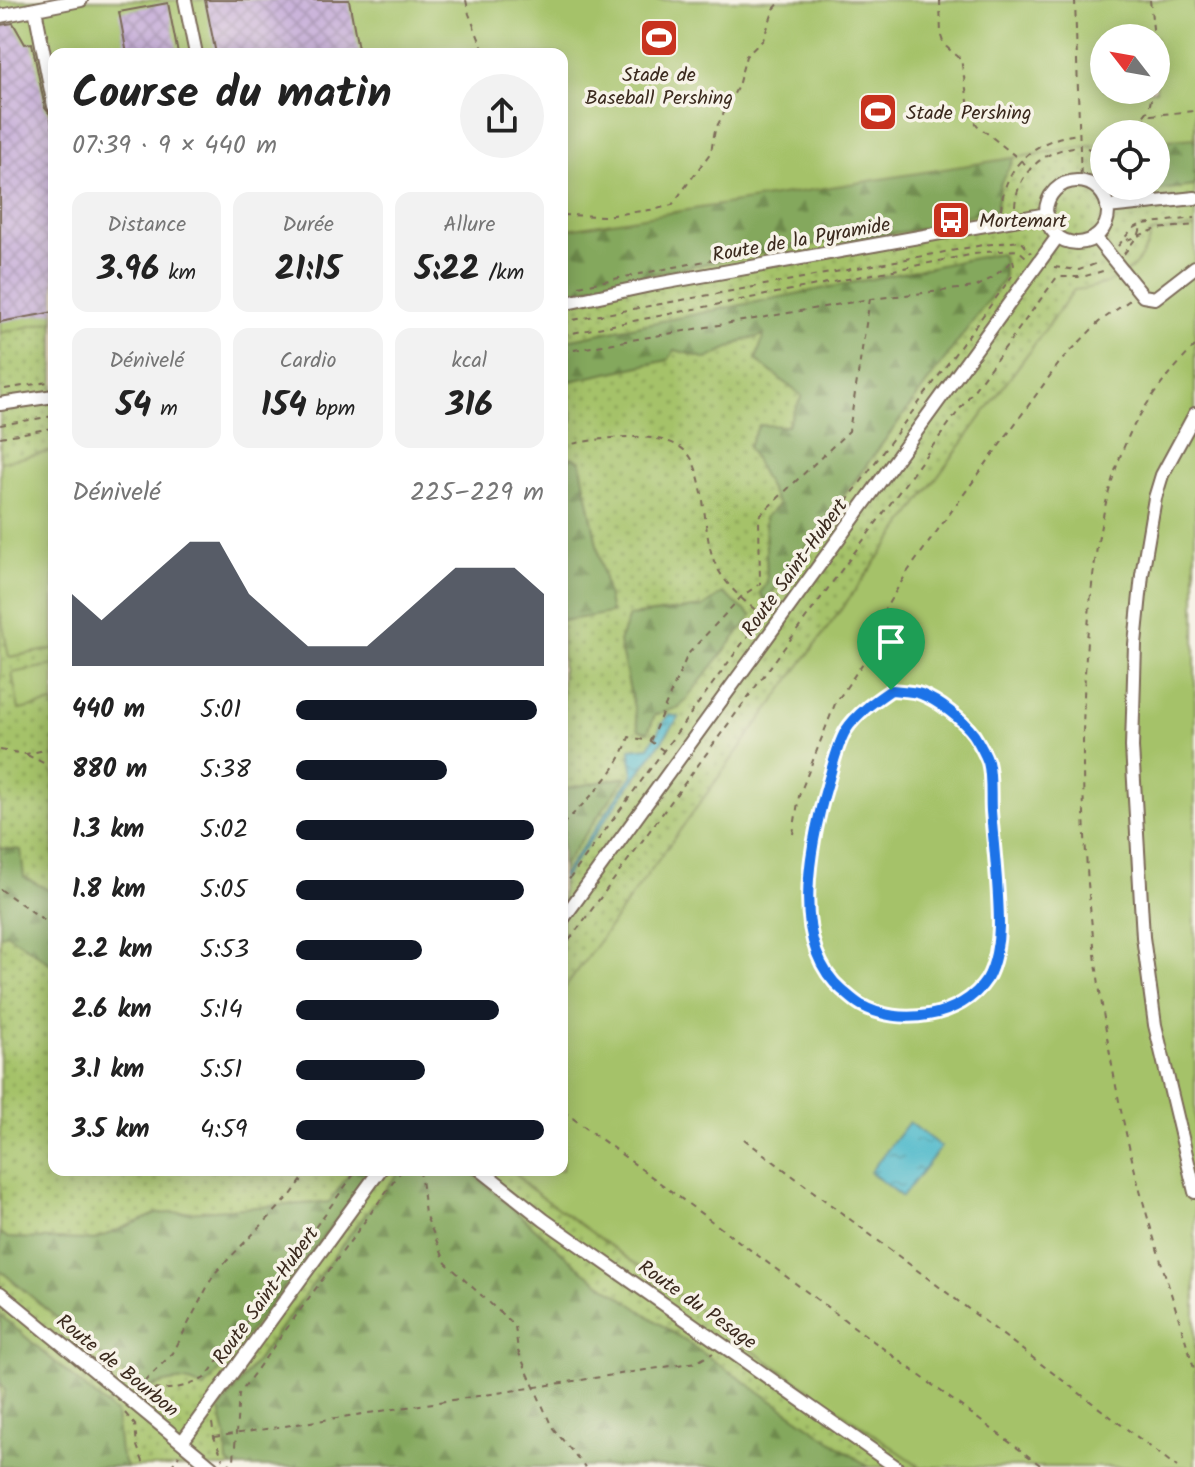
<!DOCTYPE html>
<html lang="fr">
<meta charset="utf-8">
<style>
body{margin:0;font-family:Kalam,sans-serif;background:#f2f2f2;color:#222;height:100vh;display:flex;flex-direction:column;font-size:30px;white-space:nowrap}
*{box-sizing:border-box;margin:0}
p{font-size:26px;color:#767676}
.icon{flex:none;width:44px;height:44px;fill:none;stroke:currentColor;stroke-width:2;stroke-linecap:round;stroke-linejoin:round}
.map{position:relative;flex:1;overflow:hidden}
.drawer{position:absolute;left:48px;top:48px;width:520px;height:1128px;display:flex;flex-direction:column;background:#fff;border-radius:16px;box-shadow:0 4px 20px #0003}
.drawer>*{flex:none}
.needle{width:52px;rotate:301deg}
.tools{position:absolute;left:1090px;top:24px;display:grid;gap:16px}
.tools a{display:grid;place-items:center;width:80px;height:80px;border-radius:50%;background:#fff;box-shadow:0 4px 20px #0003;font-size:40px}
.pin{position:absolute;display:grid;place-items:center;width:68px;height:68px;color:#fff;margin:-82px -34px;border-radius:50% 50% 50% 0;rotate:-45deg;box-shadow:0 0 8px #0007}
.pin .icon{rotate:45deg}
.round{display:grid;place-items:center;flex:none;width:84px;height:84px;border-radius:42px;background:#f2f2f2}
.head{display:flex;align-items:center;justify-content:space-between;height:136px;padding:0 24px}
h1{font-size:44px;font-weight:800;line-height:60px}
.stats{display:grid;grid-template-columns:repeat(3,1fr);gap:12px;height:136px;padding:8px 24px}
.stats div{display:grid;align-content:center;border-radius:16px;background:#f2f2f2;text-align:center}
.stats b{font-size:34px;font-weight:800}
.stats small{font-size:22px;font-weight:400}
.stats p{font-size:22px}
.chart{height:224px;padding:16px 24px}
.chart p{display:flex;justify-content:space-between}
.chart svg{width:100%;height:144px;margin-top:8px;fill:#111827;opacity:.7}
ul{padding:0 24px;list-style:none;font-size:26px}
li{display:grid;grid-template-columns:128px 96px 1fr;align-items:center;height:60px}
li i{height:20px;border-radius:10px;background:#111827}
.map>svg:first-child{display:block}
.grass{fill:url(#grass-dots);stroke:#707644;stroke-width:2;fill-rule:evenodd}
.forest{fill:url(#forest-firs);stroke:#60693e;stroke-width:2}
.garden{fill:#a5c269;stroke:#707644;stroke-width:2;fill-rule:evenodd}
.water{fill:url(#water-ripples);stroke:#447274;stroke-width:2}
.building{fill:url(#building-cross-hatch)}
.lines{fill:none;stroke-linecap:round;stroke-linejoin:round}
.minor-casing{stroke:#7b6a59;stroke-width:16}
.path{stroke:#7b6a59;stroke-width:2;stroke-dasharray:6 6;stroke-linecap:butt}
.minor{stroke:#fff;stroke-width:12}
.route-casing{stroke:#fff;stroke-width:16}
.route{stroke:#1a73e8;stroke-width:10}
.labels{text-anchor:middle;stroke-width:7;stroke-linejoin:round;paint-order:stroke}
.poi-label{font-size:20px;fill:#3b2a1e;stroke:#f7f3e8;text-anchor:start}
.street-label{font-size:20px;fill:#3b2a1e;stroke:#f7f3e8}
</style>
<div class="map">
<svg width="1195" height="1467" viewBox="0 0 1195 1467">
<defs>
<pattern id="grass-dots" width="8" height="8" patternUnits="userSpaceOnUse" patternTransform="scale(2)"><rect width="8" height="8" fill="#a5c269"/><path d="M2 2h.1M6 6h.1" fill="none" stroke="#889e56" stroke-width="1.8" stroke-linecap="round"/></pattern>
<pattern id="forest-firs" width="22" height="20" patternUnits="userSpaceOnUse" patternTransform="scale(2)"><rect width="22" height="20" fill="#84a85d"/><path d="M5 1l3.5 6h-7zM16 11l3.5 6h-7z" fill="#6d894c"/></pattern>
<pattern id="water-ripples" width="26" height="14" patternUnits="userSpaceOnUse" patternTransform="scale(2)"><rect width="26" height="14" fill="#4eb9cb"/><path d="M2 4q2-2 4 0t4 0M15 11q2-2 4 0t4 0" fill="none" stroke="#4297a4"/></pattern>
<pattern id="building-cross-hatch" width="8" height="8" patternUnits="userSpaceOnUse" patternTransform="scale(2)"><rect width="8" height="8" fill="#c2a8d8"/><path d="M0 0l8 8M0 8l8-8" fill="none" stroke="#9f89af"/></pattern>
</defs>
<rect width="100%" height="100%" fill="#f7f3e8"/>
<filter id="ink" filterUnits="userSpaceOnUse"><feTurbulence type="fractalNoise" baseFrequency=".0125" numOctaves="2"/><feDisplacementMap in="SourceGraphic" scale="16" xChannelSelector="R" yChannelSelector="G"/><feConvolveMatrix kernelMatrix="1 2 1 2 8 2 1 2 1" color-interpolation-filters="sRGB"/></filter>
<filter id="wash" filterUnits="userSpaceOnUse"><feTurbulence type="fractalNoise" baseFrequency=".006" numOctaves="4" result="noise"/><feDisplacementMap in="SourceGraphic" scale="32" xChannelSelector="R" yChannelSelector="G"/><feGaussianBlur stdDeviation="1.8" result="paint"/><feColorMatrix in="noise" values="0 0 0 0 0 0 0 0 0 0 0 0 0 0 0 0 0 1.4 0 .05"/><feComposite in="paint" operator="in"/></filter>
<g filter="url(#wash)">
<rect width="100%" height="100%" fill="#f3e1c6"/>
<path class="grass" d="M0,0H1195V1467H0ZM1104,38H1156V90H1104ZM54,54H562V1170H54ZM1104,134H1156V186H1104Z"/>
<path class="forest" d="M562,54L1019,149L1001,182L996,210L951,219L938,227C811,243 686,265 562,293Z
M1195,125V186L1142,192L1138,186H1156V134Z
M1000,253L1004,260V279L766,601L760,593L767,583L765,517L778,505L748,447L759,425L787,426L802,396L756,360L764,335L745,340L707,359L675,350L668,360L565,382L573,421L562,429V341Z
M571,457L580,461L611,613L562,621V472Z
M723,593L752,616L680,707L655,715L648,732L639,730L619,642L629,616L703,607Z
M626,777L562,867V789Z
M0,848L21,850L24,877L54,893V966L6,933L0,936Z
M352,1170H375L204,1389C183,1374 165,1383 142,1390L0,1270V1233L8,1238L94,1240L156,1214L329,1202Z
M401,1170H469L583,1271L869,1467H234L227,1462L226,1436L220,1410L350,1234Z
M0,1315L116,1414L120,1453L126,1467H0V1410L5,1391L0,1381Z"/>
<path class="garden" d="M0,0H1195V138L1156,141V134H1104V145L1081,147L562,230V54H54V321L0,333ZM1104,38H1156V90H1104Z
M1195,228V1467H921L733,1337L722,1326L527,1186L513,1170H562V992L1074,290C1110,286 1142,273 1151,233Z
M54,451V649L9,657L0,610V462Z
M54,665V703L19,710L12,673Z"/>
<path class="water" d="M670,715L679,717L562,880V876L632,776C636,766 629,759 630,749L649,747L667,716Z
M909,1122L941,1147L902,1197L870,1172Z"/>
<g id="blocks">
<path class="building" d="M205,0H349L359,54H216Z
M168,3L178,54H127L119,12Z
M13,23L25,44L32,43L45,108L50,114L54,135V312L0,322V25Z"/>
</g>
</g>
<g filter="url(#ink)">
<use href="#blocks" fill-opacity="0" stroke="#7b6a59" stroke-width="2"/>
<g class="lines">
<defs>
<path id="minor" d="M185,0L196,54
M35,9L54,106
M0,16L81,0
M1046 212a31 31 0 1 1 62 0a31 31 0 1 1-62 0Z
M1107,207L1195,198
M1095,237L1143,296L1155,298L1195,267
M562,304L651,285L1047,214
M0,404L54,396
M1195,414L1162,475L1155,498L1142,575L1135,644L1132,747L1143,937L1155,1025L1195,1192
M562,920L1058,236
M481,1170L544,1220L896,1467
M0,1293L212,1467
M182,1442L380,1170"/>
</defs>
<use href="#minor" class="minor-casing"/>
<path class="path" d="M466,0L469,14L485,54
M940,0L941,36L944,45L961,59L970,113L977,125L1030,168
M1075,0L1081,181
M1150,0L1154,38
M1140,121L1151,115L1195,111
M1129,134L1149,109L1153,90
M1087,148L1104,154
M1145,186L1154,189
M1015,206C1017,173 1043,151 1074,147
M1001,210C1003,166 1036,138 1079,134
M562,215L605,216L657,209L672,205L711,152L715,130L738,86L746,56L763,40L774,9L782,0
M1127,240L1157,229L1195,225
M1118,246L1132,229L1142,224L1195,218
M1124,254L1139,234L1142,224
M1013,260L1015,271
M1054,267L1079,270L1098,263
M579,286L781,246L891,228
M562,322L983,245L1021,241L1031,253
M562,335L985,252L1018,250L1026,257
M1195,346C1170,372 1146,401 1130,433C1102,493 1093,563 1088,628C1073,814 1092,1005 1139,1187C1156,1249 1177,1310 1195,1372
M562,352L870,299L976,287L992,278L1012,261
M5,389L54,381
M0,425L54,416
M0,437L54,428
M562,446C595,439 679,423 694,464C706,493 703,525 712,555C718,578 744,603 763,615
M869,654L887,666L891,689
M891,690C901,691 913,691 922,694C939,701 963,720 974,735C979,743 985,754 988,762C993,778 991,800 992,817C994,853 999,890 999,926C999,942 995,965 987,979C962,1018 899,1027 861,1005C854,1001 848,995 842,990C788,944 811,840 828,782C832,765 837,745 846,730C857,713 875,701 891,690Z
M650,741L688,654L742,596L760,584L759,516L849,431L870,299
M0,750L26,754L54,748
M27,755L54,768
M562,825C588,799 617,774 629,737L650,741L664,751
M793,834L799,796L835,704L869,654L885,609L908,571L1060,362L1099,322L1130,300
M0,889L54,927
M562,889L1012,276
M562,950L1057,277H1082L1103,271
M563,1111L1043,1467
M744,1139L1177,1467
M420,1170L425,1214L446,1263L515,1326L518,1351L552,1427L585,1467
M142,1386C158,1394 191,1387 206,1377L357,1170
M136,1390L173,1353L214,1274L291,1195L309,1170
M125,1413L135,1425L137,1446L145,1467
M212,1423L214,1437L223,1459
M214,1437L697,1362L713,1353
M171,1467L179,1455
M226,1467L234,1460L239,1394L402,1170"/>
<use href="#minor" class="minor"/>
</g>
</g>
<g class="lines" filter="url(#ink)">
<defs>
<path id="route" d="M891,690C901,691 913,691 921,694C939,701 963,720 974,735C979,743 985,754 988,762C992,777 990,796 991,811C994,849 999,888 999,926C999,942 995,965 987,979C962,1018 899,1027 861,1005C854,1001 848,995 842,990C788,944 811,840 828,782C833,765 837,745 846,730C857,713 875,701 891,690Z"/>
</defs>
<use href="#route" class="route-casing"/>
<use href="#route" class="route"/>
</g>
<defs>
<symbol id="stadium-square" viewBox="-11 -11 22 22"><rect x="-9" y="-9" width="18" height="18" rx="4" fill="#c8321e" stroke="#f7f3e8"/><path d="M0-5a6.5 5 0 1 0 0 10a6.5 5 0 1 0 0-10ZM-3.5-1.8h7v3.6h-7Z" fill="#fff"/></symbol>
<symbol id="bus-square" viewBox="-11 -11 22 22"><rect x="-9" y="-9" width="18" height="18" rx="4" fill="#c8321e" stroke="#f7f3e8"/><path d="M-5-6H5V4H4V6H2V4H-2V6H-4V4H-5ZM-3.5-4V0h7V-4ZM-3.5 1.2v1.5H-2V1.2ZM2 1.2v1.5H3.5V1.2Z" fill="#fff"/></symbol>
</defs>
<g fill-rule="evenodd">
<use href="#stadium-square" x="637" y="16" width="44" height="44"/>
<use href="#stadium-square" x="856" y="90" width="44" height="44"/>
<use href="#bus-square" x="929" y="198" width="44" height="44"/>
</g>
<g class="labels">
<g class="poi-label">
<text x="659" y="81" text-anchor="middle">Stade de<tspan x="659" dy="23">Baseball Pershing</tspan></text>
<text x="906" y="119">Stade Pershing</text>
<text x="979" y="227">Mortemart</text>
</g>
<g class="street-label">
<text transform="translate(801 239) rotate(-10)" y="7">Route de la Pyramide</text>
<text transform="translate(794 567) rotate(-54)" y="7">Route Saint-Hubert</text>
<text transform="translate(265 1295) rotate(-54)" y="7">Route Saint-Hubert</text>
<text transform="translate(698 1304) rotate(35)" y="7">Route du Pesage</text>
<text transform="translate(118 1365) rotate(39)" y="7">Route de Bourbon</text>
</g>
</g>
</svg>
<div class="tools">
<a><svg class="needle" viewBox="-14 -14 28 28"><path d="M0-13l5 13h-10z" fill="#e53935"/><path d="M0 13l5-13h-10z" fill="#767676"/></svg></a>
<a><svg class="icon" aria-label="locate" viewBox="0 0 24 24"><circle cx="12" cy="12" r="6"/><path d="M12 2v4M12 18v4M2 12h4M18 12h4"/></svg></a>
</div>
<div class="pin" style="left:891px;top:690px;background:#1e9e55"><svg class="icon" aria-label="arrive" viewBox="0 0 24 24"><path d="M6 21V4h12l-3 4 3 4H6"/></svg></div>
<section class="drawer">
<div class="head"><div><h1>Course du matin</h1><p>07:39 · 9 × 440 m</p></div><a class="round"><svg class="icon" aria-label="share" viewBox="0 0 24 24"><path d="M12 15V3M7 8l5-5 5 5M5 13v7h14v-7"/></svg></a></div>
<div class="stats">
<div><p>Distance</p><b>3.96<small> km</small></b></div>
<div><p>Durée</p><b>21:15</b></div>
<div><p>Allure</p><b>5:22<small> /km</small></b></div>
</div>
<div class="stats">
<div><p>Dénivelé</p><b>54<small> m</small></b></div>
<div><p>Cardio</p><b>154<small> bpm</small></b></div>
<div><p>kcal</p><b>316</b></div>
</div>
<div class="chart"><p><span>Dénivelé</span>225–229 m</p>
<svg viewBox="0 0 160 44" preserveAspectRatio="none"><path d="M0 44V22L10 30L20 22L30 14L40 6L50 6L60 22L70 30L80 38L90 38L100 38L110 30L120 22L130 14L140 14L150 14L160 22V44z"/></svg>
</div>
<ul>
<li><b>440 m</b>5:01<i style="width:97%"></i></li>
<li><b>880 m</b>5:38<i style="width:61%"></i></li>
<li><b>1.3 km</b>5:02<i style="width:96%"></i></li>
<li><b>1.8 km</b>5:05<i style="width:92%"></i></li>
<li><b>2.2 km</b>5:53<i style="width:51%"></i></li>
<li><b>2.6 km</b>5:14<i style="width:82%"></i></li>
<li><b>3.1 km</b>5:51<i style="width:52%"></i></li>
<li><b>3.5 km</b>4:59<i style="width:100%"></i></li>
</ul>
</section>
</div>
